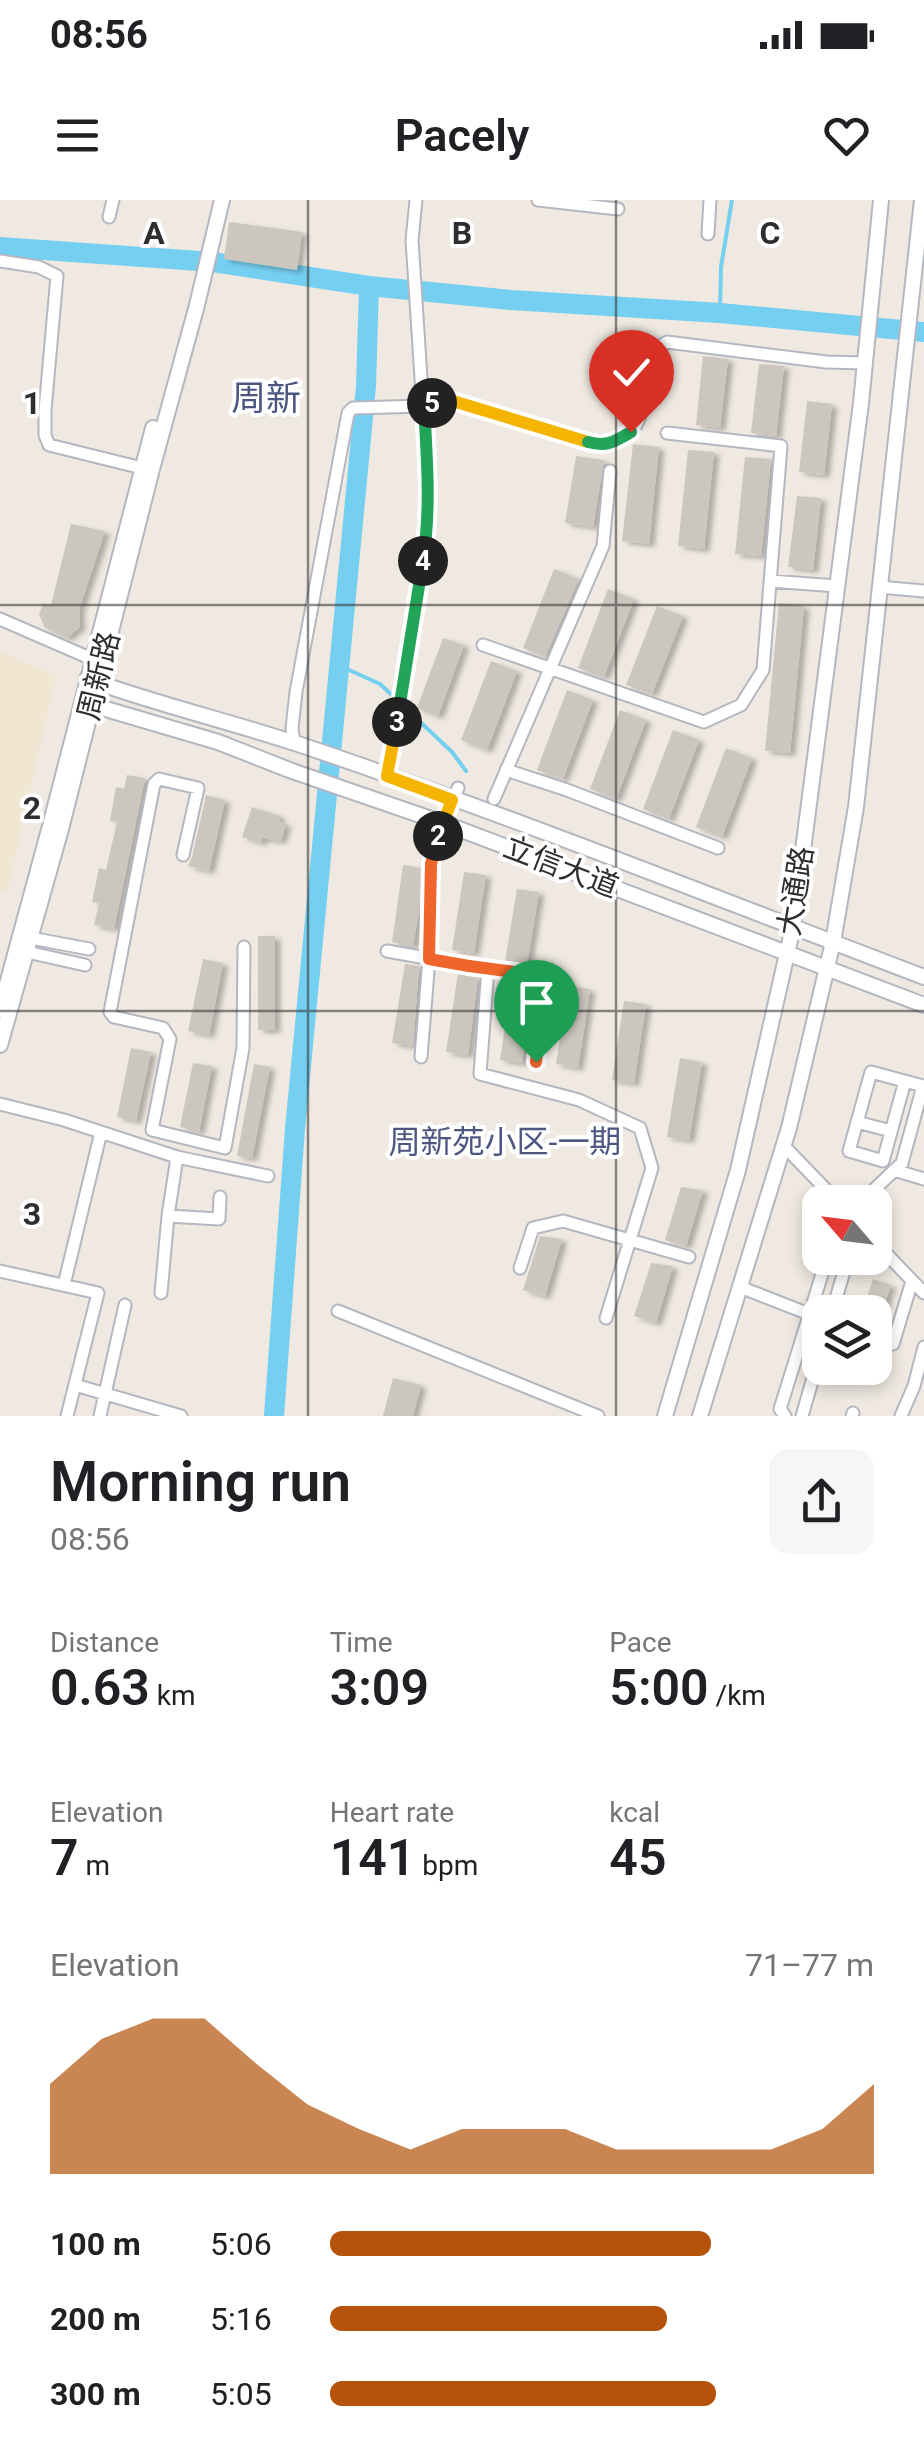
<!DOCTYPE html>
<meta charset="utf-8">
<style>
body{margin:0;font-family:Roboto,"Noto Sans SC",sans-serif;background:#f6f6f6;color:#202124;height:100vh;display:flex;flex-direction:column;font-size:38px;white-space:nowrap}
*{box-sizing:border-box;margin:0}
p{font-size:32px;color:#757577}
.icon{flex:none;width:55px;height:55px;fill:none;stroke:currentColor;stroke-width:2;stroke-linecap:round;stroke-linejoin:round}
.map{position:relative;height:1216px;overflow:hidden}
.panel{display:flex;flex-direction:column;background:#fff;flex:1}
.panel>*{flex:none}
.needle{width:65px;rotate:298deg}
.buttons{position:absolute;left:802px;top:985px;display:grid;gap:20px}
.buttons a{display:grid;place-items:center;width:90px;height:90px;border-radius:20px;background:#fff;box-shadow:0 5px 15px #0003;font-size:50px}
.pin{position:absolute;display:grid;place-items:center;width:85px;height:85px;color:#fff;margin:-102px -42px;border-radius:50% 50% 50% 0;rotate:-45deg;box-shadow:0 0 10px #0007}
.pin .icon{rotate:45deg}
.km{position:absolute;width:50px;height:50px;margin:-25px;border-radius:50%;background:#222;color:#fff;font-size:28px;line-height:50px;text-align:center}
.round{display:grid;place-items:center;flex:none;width:105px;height:105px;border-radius:20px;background:#f6f6f6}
.overview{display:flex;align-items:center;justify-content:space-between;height:170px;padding:0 50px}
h1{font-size:55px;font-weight:600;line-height:75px}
.metrics{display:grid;grid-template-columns:repeat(3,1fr);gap:15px;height:170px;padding:10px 50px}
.metrics div{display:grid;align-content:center}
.metrics b{font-size:50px;font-weight:600}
.metrics small{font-size:28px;font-weight:400}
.metrics p{font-size:28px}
.chart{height:280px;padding:20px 50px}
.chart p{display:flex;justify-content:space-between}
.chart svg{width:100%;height:180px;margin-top:10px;fill:#b45309;opacity:.7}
ul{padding:0 50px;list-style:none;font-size:32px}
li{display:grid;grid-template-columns:160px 120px 1fr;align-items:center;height:75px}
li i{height:25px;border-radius:12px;background:#b45309}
.status{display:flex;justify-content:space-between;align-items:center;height:70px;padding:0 50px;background:#fff;direction:ltr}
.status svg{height:28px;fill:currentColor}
header{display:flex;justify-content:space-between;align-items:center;height:130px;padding:0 50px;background:#fff;font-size:45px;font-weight:600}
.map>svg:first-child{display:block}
.education{fill:#f0e6d1}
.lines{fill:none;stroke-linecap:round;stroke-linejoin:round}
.stream{stroke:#75cff0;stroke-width:4}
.river{stroke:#75cff0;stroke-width:20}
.building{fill:#cbc7bf;filter:url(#shadow)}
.minor-casing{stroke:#b4b7c1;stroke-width:15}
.tertiary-casing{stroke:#b4b7c1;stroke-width:18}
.minor{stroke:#fff;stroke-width:11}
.tertiary{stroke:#fff;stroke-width:14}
.split-1-casing{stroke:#fff;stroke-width:20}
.split-2-casing{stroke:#fff;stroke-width:20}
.split-3-casing{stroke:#fff;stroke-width:20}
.split-4-casing{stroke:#fff;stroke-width:20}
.split-5-casing{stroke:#fff;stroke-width:20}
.split-6-casing{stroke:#fff;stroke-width:20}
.split-7-casing{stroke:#fff;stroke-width:20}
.split-1{stroke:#f0652b;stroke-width:12}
.split-2{stroke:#f0652b;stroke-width:12}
.split-3{stroke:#f5b400;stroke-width:12}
.split-4{stroke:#22a559;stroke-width:12}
.split-5{stroke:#22a559;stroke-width:12}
.split-6{stroke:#f5b400;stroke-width:12}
.split-7{stroke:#22a559;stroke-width:12}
.grid{fill:none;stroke:#2e2e2e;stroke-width:2.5;stroke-opacity:0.55}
.labels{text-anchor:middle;stroke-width:8;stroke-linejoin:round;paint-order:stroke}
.street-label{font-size:30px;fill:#2e2e2e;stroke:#fff}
.neighbourhood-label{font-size:32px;fill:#4d5680;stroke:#fff}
.quarter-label{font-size:35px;fill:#4d5680;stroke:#fff}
.grid-label{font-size:32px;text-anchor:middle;font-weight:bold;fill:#2e2e2e;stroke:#fff;stroke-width:8;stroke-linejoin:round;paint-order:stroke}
</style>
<div class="status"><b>08:56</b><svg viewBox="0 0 49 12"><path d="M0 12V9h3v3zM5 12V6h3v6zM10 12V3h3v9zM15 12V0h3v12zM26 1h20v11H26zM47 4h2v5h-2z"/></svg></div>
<header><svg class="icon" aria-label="menu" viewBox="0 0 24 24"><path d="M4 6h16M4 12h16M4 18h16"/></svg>Pacely<svg class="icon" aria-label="heart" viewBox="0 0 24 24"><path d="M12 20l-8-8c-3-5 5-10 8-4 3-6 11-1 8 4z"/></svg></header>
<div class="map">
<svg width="924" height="1216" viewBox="0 0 924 1216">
<defs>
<filter id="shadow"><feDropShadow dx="5.5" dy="3" stdDeviation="2.5" flood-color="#0004"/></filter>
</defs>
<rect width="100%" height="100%" fill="#efe9e1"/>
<path class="education" d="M0,450L56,476L8,690H0Z"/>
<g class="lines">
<path class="stream" d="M720,113L721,67L732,0
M338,465L380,484L452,552L466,571"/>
<path class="river" d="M0,47L213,62L369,86L511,100L720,113L924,132
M274,1216L295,929L366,186L369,86"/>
</g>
<path class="building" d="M229,22L302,32L297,70L224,59Z
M703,156L728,159L720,228L696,225Z
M759,164L784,166L776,236L751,233Z
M807,201L832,204L824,275L799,272Z
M633,244L659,247L649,344L622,341Z
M688,250L714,252L704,349L678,346Z
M576,256L604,260L593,327L565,323Z
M745,257L771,259L761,356L735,354Z
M797,296L821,298L813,370L788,367Z
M71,324L105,331L79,410L80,427L67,438L45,428L39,414L43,404L51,405Z
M554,369L579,379L545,457L523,448Z
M608,389L634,399L604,477L578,468Z
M779,403L804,406L790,553L765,551Z
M657,406L683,416L652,494L626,485Z
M443,438L464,445L438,516L417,508Z
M491,461L517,471L487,550L461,540Z
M567,490L593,500L563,579L537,570Z
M620,510L646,520L616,599L590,589Z
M673,530L699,540L669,619L643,609Z
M726,548L752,558L722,637L696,627Z
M127,575L145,578L114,729L94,725L99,703L92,702L99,668L106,670L117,622L110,621L116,587L124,589Z
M206,595L225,600L209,671L188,666L192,657Z
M252,607L280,616L279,622L286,624L281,641L262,638L261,643L242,637Z
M403,665L422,668L421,698L413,746L392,742Z
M464,672L486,675L474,753L452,750Z
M517,689L539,692L527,764L505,762Z
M258,736H275V830H258Z
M203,759L223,763L209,835L188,831Z
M405,764L419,766L413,846L392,843Z
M458,773L478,777L468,855L446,852Z
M512,781L534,784L522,863L500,860Z
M568,786L590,789L578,868L556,864Z
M624,801L646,804L634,883L612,880Z
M131,848L151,852L136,921L117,917Z
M680,858L702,862L689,940L667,937Z
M193,863L212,866L199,932L180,927Z
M254,864L270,867L252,958L237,956Z
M681,987L703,990L686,1046L665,1040Z
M540,1036L562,1039L545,1096L523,1090Z
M651,1063L673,1066L656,1123L634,1116Z
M873,1079L891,1085L882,1112H862Z
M393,1178L421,1185L413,1216H383Z"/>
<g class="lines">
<defs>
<path id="minor" d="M538,0L618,9
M109,17L113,0
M708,34L710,0
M0,61L39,67L57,76L45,210V235L49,245L142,268
M770,381L837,386
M879,387L924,391
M0,419L92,459
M483,445L704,522L741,505L763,470L781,246L667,233
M294,543L292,528L296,492L348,213L353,208L424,206L443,198L601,245C611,243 624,239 631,232C646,217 648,172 651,152L667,142L826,162L865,163
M506,570L567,590L718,648
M387,576L427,337L428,285L412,40L416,0
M494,599L603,346L610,271
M183,655L198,588L159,579L154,584L110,812L114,817L163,828L170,839L152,930L225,948L243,848L244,747
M31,738L89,749
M387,751L488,769L480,874L579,900L640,928L652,968L606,1118
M27,752L85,765
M488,769L545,776L536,862
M421,857L429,759L431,664L438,638L458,588
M0,904L64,920L177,957L268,976
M857,922L891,931
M783,945L838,1002
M894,970L924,979
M861,1002L902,963L923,886L871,872L849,951L883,961L905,881
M168,1016L219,1019L220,997
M875,1042L924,1093
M520,1068L533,1028L563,1021L689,1057
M0,1071L98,1093L67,1216
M64,1085L101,932
M740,1087L809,1114
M161,1093L168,1016L177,957
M338,1111L598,1216
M832,1112L848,1058
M893,1144L912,1081
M75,1185L181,1216
M100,1216L125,1105
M785,1216L780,1209L827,1058
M802,1216L820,1154
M852,1216L853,1213
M901,1216L914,1186L924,1147"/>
<path id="tertiary" d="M87,479C156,504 228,521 298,544C509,615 716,698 924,777
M82,502L218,542L292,571L443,623L924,805
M0,810L50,626L153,228
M0,845L61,629L152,269L197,105L222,0
M665,1216L738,970L793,727L861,203L881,0
M700,1216L789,928L833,742L856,607L922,0"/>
</defs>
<use href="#minor" class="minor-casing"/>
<use href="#tertiary" class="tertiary-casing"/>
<use href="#minor" class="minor"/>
<use href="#tertiary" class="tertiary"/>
</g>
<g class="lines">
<defs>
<path id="split-1" d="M469,766L545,776L536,862"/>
<path id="split-2" d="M438,636L431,664L429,759L469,766"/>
<path id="split-3" d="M397,522L387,576L452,600L438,636"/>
<path id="split-4" d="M397,522L423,361"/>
<path id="split-5" d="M423,361C431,309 427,258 424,206L432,203"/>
<path id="split-6" d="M432,203L443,198L588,242"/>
<path id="split-7" d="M588,242C607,247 614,242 631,232"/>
</defs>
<use href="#split-1" class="split-1-casing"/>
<use href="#split-2" class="split-2-casing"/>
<use href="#split-3" class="split-3-casing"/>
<use href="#split-4" class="split-4-casing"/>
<use href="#split-5" class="split-5-casing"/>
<use href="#split-6" class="split-6-casing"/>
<use href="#split-7" class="split-7-casing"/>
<use href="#split-1" class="split-1"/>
<use href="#split-2" class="split-2"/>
<use href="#split-3" class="split-3"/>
<use href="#split-4" class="split-4"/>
<use href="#split-5" class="split-5"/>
<use href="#split-6" class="split-6"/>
<use href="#split-7" class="split-7"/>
</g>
<path class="grid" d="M308,0V1216M616,0V1216M0,405H924M0,811H924"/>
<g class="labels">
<g class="street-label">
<text transform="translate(99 476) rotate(-76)" y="10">周新路</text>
<text transform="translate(561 667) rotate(21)" y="10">立信大道</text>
<text transform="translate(796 691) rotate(-81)" y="10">大通路</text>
</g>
<g class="neighbourhood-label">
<text x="505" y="953">周新苑小区-一期</text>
</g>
<g class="quarter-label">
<text x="266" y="210">周新</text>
</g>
</g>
<g class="grid-label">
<text x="154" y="44">A</text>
<text x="462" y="44">B</text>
<text x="770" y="44">C</text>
<text x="32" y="214">1</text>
<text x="32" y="619">2</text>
<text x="32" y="1025">3</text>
</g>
</svg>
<div class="buttons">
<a><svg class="needle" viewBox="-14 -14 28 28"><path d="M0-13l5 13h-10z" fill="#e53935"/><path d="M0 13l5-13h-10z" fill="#757577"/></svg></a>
<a><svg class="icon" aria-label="layers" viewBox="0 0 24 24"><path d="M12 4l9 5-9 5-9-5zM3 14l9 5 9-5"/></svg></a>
</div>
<div class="pin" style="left:536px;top:862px;background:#1e9e55"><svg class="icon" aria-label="arrive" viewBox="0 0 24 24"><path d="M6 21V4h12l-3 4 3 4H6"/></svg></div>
<div class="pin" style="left:631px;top:232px;background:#d93025"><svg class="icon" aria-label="check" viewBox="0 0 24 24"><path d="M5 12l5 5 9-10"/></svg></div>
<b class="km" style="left:438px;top:636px">2</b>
<b class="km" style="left:397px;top:522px">3</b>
<b class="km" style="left:423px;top:361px">4</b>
<b class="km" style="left:432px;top:203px">5</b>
</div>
<section class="panel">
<div class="overview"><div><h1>Morning run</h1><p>08:56</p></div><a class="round"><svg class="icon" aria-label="share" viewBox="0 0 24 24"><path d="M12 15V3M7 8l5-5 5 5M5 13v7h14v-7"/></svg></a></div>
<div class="metrics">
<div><p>Distance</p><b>0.63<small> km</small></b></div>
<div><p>Time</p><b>3:09</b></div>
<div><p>Pace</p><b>5:00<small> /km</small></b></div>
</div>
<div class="metrics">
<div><p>Elevation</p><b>7<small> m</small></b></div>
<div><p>Heart rate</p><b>141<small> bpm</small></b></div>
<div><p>kcal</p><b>45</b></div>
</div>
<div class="chart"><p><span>Elevation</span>71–77 m</p>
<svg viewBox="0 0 160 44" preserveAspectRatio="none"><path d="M0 44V22L10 11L20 6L30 6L40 17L50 27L60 33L70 38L80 33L90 33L100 33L110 38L120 38L130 38L140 38L150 33L160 22V44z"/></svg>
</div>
<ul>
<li><b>100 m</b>5:06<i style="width:70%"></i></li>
<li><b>200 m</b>5:16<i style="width:62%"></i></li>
<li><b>300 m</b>5:05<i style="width:71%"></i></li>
</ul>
</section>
